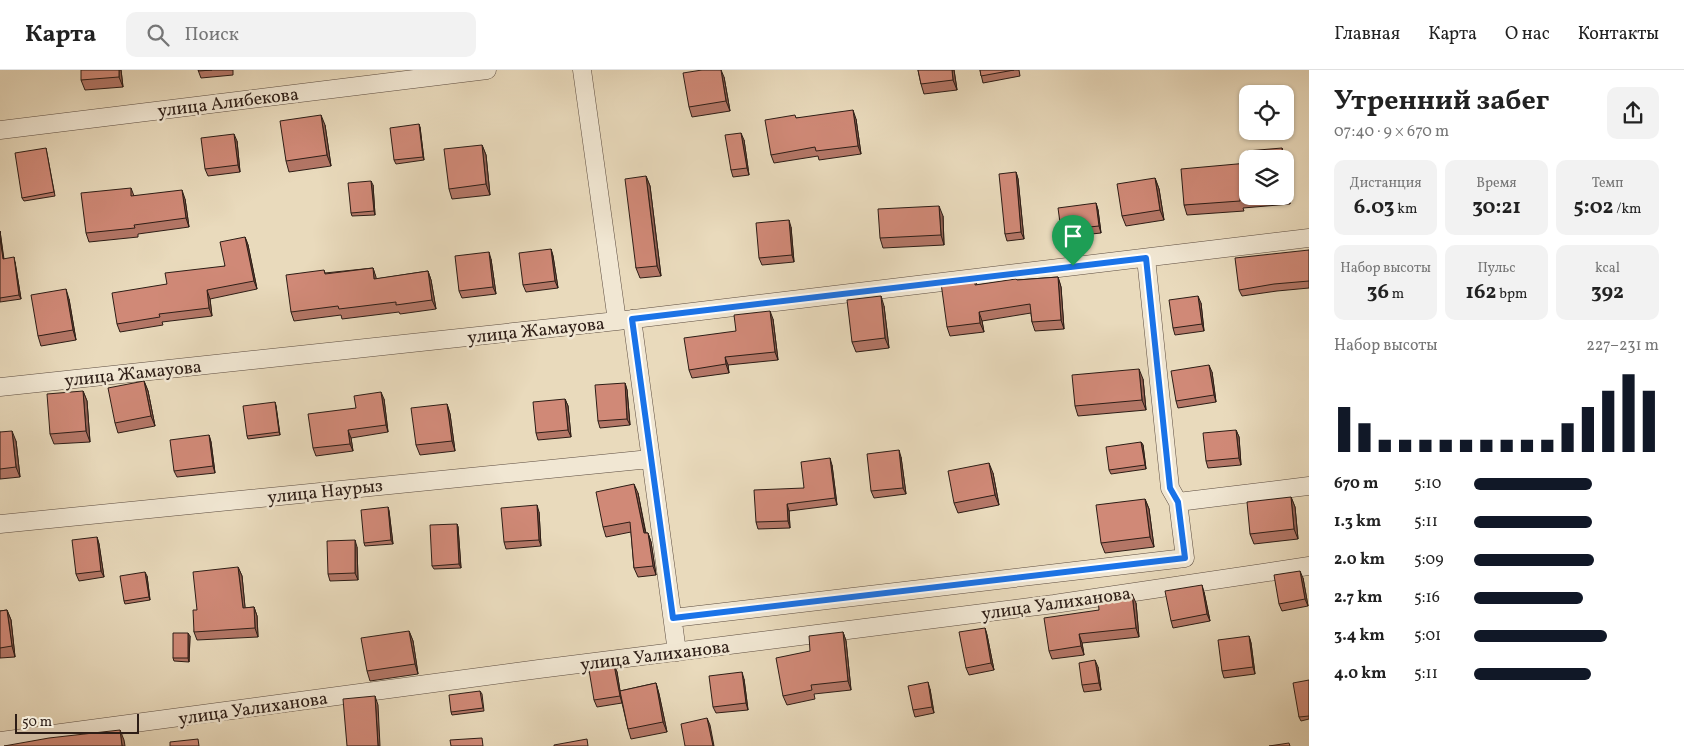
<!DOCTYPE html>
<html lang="ru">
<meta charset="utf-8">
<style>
body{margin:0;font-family:Vollkorn,serif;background:#f2f2f2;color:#222;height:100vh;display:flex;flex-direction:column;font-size:19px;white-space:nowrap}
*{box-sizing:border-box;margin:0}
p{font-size:16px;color:#767676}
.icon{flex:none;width:28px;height:28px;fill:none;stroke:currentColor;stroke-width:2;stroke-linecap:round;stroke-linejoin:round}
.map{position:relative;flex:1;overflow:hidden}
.panel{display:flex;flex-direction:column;background:#fff;width:375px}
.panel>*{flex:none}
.tools{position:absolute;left:1239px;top:15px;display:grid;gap:10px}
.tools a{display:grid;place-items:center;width:55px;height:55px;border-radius:10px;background:#fff;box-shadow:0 1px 4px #0004;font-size:25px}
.scale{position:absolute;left:15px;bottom:12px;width:124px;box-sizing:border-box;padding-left:5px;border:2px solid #2d1d16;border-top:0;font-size:14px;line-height:18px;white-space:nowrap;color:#2d1d16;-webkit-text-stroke:4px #f1e7d3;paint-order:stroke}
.pin{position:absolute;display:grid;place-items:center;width:42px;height:42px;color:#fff;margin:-51px -21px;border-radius:50% 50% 50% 0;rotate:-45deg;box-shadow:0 0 5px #0007}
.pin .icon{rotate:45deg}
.round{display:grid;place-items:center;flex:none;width:52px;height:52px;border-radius:10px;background:#f2f2f2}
.head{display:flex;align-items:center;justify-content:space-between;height:85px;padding:0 25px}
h1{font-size:28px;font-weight:700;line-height:38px}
.metrics{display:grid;grid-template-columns:repeat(3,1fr);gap:8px;height:85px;padding:5px 25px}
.metrics div{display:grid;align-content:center;border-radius:10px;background:#f2f2f2;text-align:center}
.metrics b{font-size:21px;font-weight:700}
.metrics small{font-size:14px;font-weight:400}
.metrics p{font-size:14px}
.chart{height:140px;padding:10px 25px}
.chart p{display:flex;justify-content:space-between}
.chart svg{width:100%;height:90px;margin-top:5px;stroke:#111827;stroke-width:6}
ul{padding:0 25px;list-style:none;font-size:16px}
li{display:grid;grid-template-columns:80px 60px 1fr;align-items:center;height:38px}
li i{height:12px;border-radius:6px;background:#111827}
header{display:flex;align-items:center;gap:30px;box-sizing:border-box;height:70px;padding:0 25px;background:#fff;border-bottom:1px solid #e0e0e0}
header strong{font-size:24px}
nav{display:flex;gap:28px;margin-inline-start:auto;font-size:18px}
.search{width:350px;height:45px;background:#f2f2f2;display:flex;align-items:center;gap:12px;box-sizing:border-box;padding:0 18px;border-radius:10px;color:#767676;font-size:19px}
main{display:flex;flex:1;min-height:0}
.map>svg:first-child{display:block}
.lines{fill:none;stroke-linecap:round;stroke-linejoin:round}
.minor-casing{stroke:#5c4c40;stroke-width:19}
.minor{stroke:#f1e7d3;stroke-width:18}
.wall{fill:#b37666;stroke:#2d1d16}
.shaded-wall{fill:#926053;stroke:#2d1d16}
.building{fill:#d08977;stroke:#2d1d16}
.route-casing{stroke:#fff;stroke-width:10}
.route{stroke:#1a73e8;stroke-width:6}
.labels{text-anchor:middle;stroke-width:5;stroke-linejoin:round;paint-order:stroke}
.street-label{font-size:18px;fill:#2d1d16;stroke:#f1e7d3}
</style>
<header>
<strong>Карта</strong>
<div class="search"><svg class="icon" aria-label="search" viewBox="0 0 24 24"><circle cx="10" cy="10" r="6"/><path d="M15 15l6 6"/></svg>Поиск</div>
<nav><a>Главная</a><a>Карта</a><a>О нас</a><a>Контакты</a></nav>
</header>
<main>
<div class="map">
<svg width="1309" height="676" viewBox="0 0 1309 676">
<rect width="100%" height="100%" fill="#e9dabc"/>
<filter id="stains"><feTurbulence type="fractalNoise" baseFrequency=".004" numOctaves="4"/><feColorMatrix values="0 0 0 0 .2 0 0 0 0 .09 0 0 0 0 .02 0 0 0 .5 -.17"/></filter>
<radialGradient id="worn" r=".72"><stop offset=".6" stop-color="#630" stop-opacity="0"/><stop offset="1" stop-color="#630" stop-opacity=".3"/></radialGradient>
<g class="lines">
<defs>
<path id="minor" d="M582,0L617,251
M0,60L487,0
M1146,188L1170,418L1178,432L1309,416
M632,249L677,582
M0,317L617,251L1309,168
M0,454L650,389
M673,548L1185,488L1178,432
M0,671L539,599L1054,534L1309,496"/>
</defs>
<use href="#minor" class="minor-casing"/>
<use href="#minor" class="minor"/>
</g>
<path class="wall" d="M121,0L123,17L85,20L81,10Z
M198,0H233V5L201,8Z
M918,0H954L957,20L924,24L921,14Z
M980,0H1019L1020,6L983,13Z
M724,7L730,41L692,47L689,37Z
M796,48L856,49L861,84L819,90L818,86L774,93L771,85Z
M325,55L331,96L289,102L286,91Z
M420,57L424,90L396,94L394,90Z
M744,70L749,105L733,107L731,100Z
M237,71L240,102L208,106L205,99Z
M482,75L486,85L490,125L452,129L449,119Z
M46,78L55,126L24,131L22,128Z
M1285,88L1290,134L1243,138L1244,141L1187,145L1184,135L1248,126H1285Z
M1016,102L1018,109L1024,169L1007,171L1005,164Z
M646,106L650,116L661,206L640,208L636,198Z
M1155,108L1159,119L1164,150L1126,156L1122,146Z
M373,115L375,145L352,146L351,143Z
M131,118L134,126L185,129L189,157L138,164V167L89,172L86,163Z
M1096,133L1098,140L1101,163L1063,167L1061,160Z
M943,146L944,175L883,178L880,168Z
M791,157L794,192L762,195L759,188Z
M0,161L4,189L15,192L21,229L0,232Z
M245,167L248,175L257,219L210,229L212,246L162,252L163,255L120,262L117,254L167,214L225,196Z
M551,179L553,186L558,218L526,222L523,215Z
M1309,180V218L1277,221L1242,226L1239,220Z
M491,189L496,224L462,228L459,221Z
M373,198L376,209L428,201L431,210L436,239L400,244L399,242L342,249L341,245L294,251L291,242L324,200L325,203Z
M1058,207L1061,217L1064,259L1035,261L1032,252L1031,243L982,251L984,262L950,266L947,257L975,209L977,215L1017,210Z
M69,229L76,270L41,276L38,266Z
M1201,233L1204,261L1175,265L1173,258Z
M884,236L889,278L856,282L852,272Z
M773,249L778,290L728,295L729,303L692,308L689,300L736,261Z
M1212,302L1216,332L1178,338L1176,331Z
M1143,309L1146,340L1078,346L1075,336Z
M144,311L148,321L155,356L118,363L115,353Z
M625,313L627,320L630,355L600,358L598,351Z
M83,321L87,331L90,372L54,374L50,364Z
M384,329L388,362L351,368L353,381L316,386L313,378L356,338Z
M565,329L568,336L571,367L538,370L536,363Z
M275,332L276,336L280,365L248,369L247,366Z
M447,334L450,344L455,381L420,385L416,375Z
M1236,360L1239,367L1241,395L1208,398L1206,391Z
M0,362L16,371L20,407L0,409Z
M209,365L211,372L215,403L177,407L174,401Z
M1141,372L1143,375L1146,399L1111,404L1109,400Z
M901,387L906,424L874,428L871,421Z
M832,395L837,435L789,441L790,458L758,459L756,452L804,418Z
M993,403L999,435L958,443L954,433Z
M638,423L646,463H648L651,472L656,505L638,507L634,498L631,462L606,467L603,457Z
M1291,427L1295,437L1298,469L1254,474L1250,464Z
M1145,429L1149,439L1154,477L1105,483L1101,473Z
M388,437L389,441L393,474L365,476L364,473Z
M539,442L541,476L506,479L504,472Z
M457,454L458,457L461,498L434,499L432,496Z
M97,467L99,474L104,507L79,511L76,504Z
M357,477L358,510L330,511L328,504Z
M238,497L242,506L245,538L254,537L257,546L258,567L197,570L194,562L197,540Z
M147,506L150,530L125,534L124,531Z
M1303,508L1308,536L1282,541L1279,534Z
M1204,522L1210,551L1173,558L1171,551Z
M1136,533L1139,567L1082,573L1084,585L1052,589L1049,581L1099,540Z
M7,540L11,550L15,587L0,588V541Z
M985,558L987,565L994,600L969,605L966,598Z
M409,561L413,571L418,604L370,611L367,601Z
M843,562L846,571L851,620L814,624L815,629L787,635L783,626L810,581Z
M190,566L189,592L174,591L173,588Z
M1249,566L1251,573L1255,604L1224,608L1222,601Z
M614,595L617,602L620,621L656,613L659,624L667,662L631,669L628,659L622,633L597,637L594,630Z
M1098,597L1101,620L1084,622L1082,615Z
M744,609L748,640L716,643L713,637Z
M1309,610V649L1301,651L1299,647Z
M930,619L934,643L915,647L913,640Z
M480,621L482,624L484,641L452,645L451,642Z"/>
<path class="shaded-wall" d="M119,0H121L123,17L119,7Z
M721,0L724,7L730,41L726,31Z
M952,0H954L957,20L953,10Z
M853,40L856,49L861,84L858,76Z
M321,45L325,55L331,96L327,85Z
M419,54L420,57L424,90L423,87Z
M741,63L744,70L749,105L747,98Z
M234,64L237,71L240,102L238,95Z
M482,75L486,85L490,125L486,114Z
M1282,78L1285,88L1290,134L1286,124L1285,112V89H1283Z
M1016,102L1018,109L1024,169L1021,162Z
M646,106L650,116L661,206L657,196Z
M1155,108L1159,119L1164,150L1160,140Z
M371,111L373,115L375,145L374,141Z
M182,120L185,129L189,157L186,148Z
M1096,133L1098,140L1101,163L1099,156Z
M939,136L943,146L944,175L941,165Z
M789,150L791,157L794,192L792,185Z
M0,161L4,193L3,189L0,168Z
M245,167L248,175L257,219L254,211Z
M551,179L553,186L558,218L555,211Z
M489,182L491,189L496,224L493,217Z
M14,187L15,192L21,229L19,225Z
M373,198L376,207L377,218L374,209Z
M428,201L431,210L436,239L432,230Z
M1058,207L1061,217L1064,259L1061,250Z
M66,219L69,229L76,270L73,260Z
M207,220L210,229L212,246L209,238Z
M881,226L884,236L889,278L885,268Z
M1198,226L1201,233L1204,261L1202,254Z
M770,241L773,249L778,290L775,282Z
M979,242L982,251L984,262L980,253Z
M725,287L728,295L729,303L726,294Z
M1209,295L1212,302L1216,332L1214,325Z
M1139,299L1143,309L1146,340L1142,330Z
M144,311L148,321L155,356L151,346Z
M625,313L627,320L630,355L627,349Z
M83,321L87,331L90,372L86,361Z
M381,322L384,329L388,362L386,355Z
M565,329L568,336L571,367L568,360Z
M275,332L276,336L280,365L279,362Z
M447,334L450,344L455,381L452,371Z
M348,360L351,368L353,381L350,374Z
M1236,360L1239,367L1241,395L1239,388Z
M12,361L16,371L20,407L16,397Z
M209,365L211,372L215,403L213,396Z
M1141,372L1143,375L1146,399L1145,395Z
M899,380L901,387L906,424L903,418Z
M830,388L832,395L837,435L835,428Z
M989,393L993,403L999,435L995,425Z
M634,414L638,423L647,472L644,463Z
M1291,427L1295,437L1298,469L1294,459Z
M1145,429L1149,439L1154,477L1150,467Z
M787,434L789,441L790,458L788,451Z
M537,435L539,442L541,476L539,470Z
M388,437L389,441L393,474L391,470Z
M457,454L458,457L461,498L459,494Z
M648,463L651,472L656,505L653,496Z
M97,467L99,474L104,507L101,501Z
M355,470L357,477L358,510L355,503Z
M238,497L242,506L246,547L243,538Z
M1300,501L1303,508L1308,536L1305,529Z
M145,502L147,506L150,530L149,527Z
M1202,515L1204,522L1210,551L1207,544Z
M1132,524L1136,533L1139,567L1136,558Z
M254,537L257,546L258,567L255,558Z
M7,540L11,550L15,587L12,576Z
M985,558L987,565L994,600L991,593Z
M409,561L413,571L418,604L415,594Z
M843,562L846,571L851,620L848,611Z
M188,563L190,566L189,592L188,588Z
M1079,564L1082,573L1084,585L1081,576Z
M1249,566L1251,573L1255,604L1253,597Z
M1095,590L1098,597L1101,620L1099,613Z
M614,595L617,602L622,633L620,626Z
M742,602L744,609L748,640L746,633Z
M928,612L930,619L934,643L932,637Z
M656,613L659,624L667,662L663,652Z
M375,626L378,635L380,676H378Z
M707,648L710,655L714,676H713Z
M120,660L124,670L125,676H122Z"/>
<path class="building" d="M81,0H119V7L81,10Z
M198,0H212L199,1Z
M702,0H721L726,31L689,37L683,3Z
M918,0H952L953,10L921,14Z
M980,0H1014L981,6Z
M853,40L858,76L816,81L815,77L771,85L765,50L795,45L796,48Z
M321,45L327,85L286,91L280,51Z
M419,54L423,87L394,90L390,58Z
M741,63L747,98L731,100L725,65Z
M234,64L238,95L205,99L201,68Z
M482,75L486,114L449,119L444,79Z
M46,78L54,122L22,128L15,83Z
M1282,78L1283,89H1248L1247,81Z
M1248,93V126H1260L1240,128V131L1184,135L1181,99Z
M1016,102L1021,162L1005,164L999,104Z
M646,106L657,196L636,198L625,109Z
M1155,108L1160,140L1122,146L1117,114Z
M371,111L374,141L351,143L348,113Z
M131,118V126L182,120L186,148L134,155L135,158L86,163L81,123Z
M1096,133L1099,156L1061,160L1058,138Z
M939,136L941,165L880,168L878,139Z
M789,150L792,185L759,188L756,153Z
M245,167L254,211L207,220L209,238L159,244L160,247L117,254L112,223L167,214L165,203L225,196L220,172Z
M0,168L3,189L14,187L19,225L0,228Z
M551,179L555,211L523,215L519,183Z
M1309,180V211L1274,214L1239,220L1235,188Z
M489,182L493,217L459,221L455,186Z
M373,198L374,209L428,201L432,230L396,235V232L339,239L338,236L291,242L286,205L324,200L325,204Z
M1058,207L1061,250L1032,252L1030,234L979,242L980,253L947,257L941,213L975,209V215L1016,209L1017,210Z
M66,219L73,260L38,266L31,225Z
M881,226L885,268L852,272L847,230Z
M1198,226L1202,254L1173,258L1169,230Z
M770,241L775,282L725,287L726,294L689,300L684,268L736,261L734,245Z
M1209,295L1214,325L1176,331L1171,301Z
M1139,299L1142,330L1075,336L1072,305Z
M144,311L151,346L115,353L108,318Z
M625,313L627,349L598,351L595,315Z
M83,321L86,361L50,364L47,324Z
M381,322L386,355L348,360L350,374L313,378L308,344L356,338L354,326Z
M565,329L568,360L536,363L533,332Z
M275,332L279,362L247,366L243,336Z
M447,334L452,371L416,375L411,338Z
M1236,360L1239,388L1206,391L1203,363Z
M12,361L16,397L0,399V362Z
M209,365L213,396L174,401L170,370Z
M1141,372L1145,395L1109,400L1106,377Z
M899,380L903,418L871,421L867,384Z
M830,388L835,428L787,434L788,451L756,452L754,420L804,418L801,392Z
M989,393L995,425L954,433L948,401Z
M634,414L644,463H648L653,496L634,498L630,452L603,457L596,422Z
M1291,427L1294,459L1250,464L1247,432Z
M1145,429L1150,467L1101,473L1096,435Z
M537,435L539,470L504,472L501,438Z
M388,437L391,470L364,473L361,440Z
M457,454L459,494L432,496L430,455Z
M97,467L101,501L76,504L72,470Z
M355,470V503L328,504L327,471Z
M238,497L243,538L254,537L255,558L194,562L193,540H197L193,502Z
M1300,501L1305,529L1279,534L1274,505Z
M145,502L149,527L124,531L120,506Z
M1202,515L1207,544L1171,551L1165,521Z
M1132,524L1136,558L1079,564L1081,576L1049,581L1044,548L1099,540L1098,529Z
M7,540L12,576L0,578V541Z
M985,558L991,593L966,598L959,562Z
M409,561L415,594L367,601L361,568Z
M843,562L848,611L811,615L812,620L783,626L776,588L810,581L809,566Z
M173,563H188V588H173Z
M1249,566L1253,597L1222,601L1218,570Z
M1095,590L1099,613L1082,615L1079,593Z
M614,595L620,626L594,630L589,600Z
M742,602L746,633L713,637L709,606Z
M1309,610V646L1299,647L1293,613Z
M928,612L932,637L913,640L908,616Z
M656,613L663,652L628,659L620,621Z
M480,621L483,638L451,642L449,625Z
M375,626L378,676H347L343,629Z
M707,648L713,676H685L681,654Z
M120,660L122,676H4L49,668Z
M482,668L483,676H451L450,670Z
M198,669L199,676H170V672Z
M587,669L588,676H554V675Z
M1289,673L1290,676H1269Z"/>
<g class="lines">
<defs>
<path id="route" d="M1146,188L1170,418L1178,432L1185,488L673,548L632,249Z"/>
</defs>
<use href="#route" class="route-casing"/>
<use href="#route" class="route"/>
</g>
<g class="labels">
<g class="street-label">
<text transform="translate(228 32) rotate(-7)" y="6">улица Алибекова</text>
<text transform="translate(536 260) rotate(-6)" y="6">улица Жамауова</text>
<text transform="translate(133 303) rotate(-6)" y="6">улица Жамауова</text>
<text transform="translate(325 421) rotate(-6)" y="6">улица Наурыз</text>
<text transform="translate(1056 533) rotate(-8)" y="6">улица Уалиханова</text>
<text transform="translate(655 585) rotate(-7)" y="6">улица Уалиханова</text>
<text transform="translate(253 638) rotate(-8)" y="6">улица Уалиханова</text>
</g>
</g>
<rect width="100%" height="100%" filter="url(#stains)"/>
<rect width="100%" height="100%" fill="url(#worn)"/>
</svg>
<div class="tools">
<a><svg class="icon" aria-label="locate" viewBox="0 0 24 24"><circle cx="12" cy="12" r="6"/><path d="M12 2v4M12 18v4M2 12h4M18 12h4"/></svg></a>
<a><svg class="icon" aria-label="layers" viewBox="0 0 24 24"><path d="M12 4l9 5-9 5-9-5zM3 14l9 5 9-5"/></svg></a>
</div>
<div class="scale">50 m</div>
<div class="pin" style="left:1073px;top:196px;background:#1e9e55"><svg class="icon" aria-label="arrive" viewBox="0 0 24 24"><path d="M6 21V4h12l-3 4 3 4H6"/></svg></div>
</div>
<section class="panel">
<div class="head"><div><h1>Утренний забег</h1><p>07:40 · 9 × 670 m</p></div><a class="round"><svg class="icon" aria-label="share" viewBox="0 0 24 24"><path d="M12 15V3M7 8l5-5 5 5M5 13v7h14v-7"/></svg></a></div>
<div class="metrics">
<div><p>Дистанция</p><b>6.03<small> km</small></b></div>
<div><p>Время</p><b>30:21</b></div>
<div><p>Темп</p><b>5:02<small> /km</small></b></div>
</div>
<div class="metrics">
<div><p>Набор высоты</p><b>36<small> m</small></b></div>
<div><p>Пульс</p><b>162<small> bpm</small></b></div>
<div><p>kcal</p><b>392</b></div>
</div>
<div class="chart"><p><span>Набор высоты</span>227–231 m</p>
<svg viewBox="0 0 160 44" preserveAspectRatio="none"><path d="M5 44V22M15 44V30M25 44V38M35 44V38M45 44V38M55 44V38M65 44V38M75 44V38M85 44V38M95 44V38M105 44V38M115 44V30M125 44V22M135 44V14M145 44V6M155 44V14"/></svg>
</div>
<ul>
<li><b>670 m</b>5:10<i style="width:64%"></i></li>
<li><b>1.3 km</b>5:11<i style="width:64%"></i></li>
<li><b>2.0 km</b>5:09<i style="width:65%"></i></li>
<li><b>2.7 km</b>5:16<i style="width:59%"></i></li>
<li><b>3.4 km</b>5:01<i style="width:72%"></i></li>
<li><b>4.0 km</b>5:11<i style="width:63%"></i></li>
</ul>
</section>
</main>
